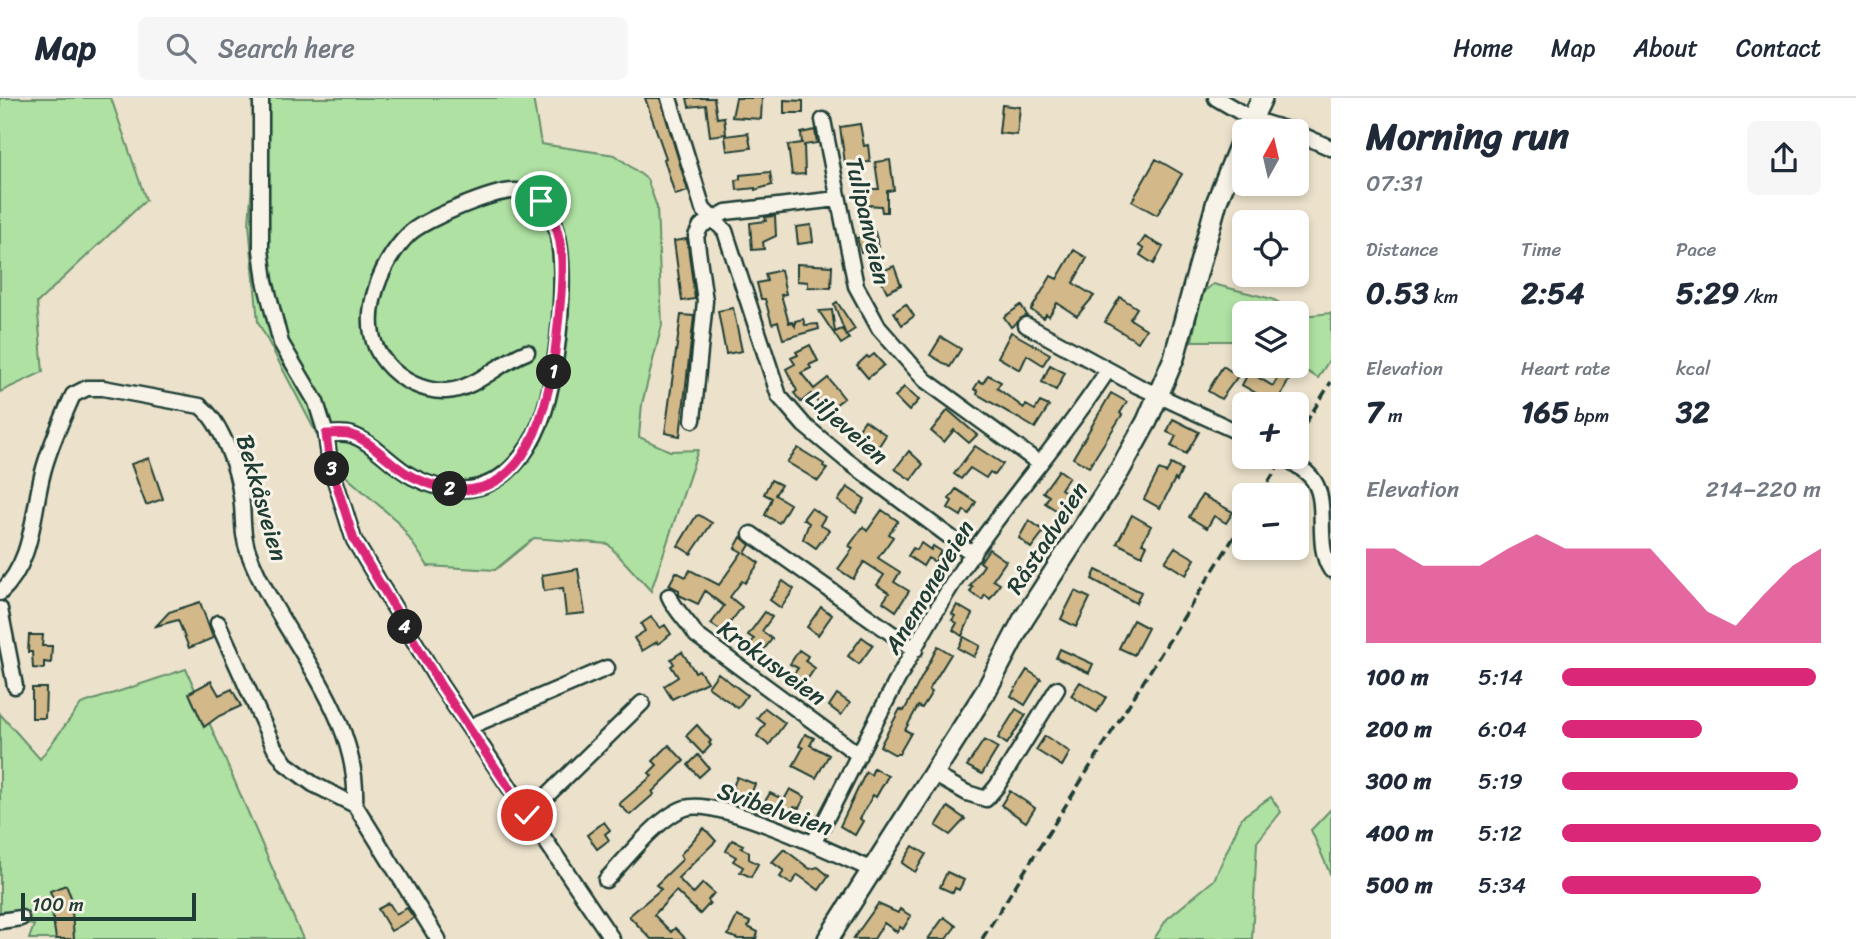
<!DOCTYPE html>
<meta charset="utf-8">
<style>
body{margin:0;font-family:Sriracha,sans-serif;background:#f6f6f7;color:#1f2937;height:100vh;display:flex;flex-direction:column;font-size:26px;white-space:nowrap}
*{box-sizing:border-box;margin:0}
p{font-size:23px;color:#747a83}
.icon{flex:none;width:38px;height:38px;fill:none;stroke:currentColor;stroke-width:2;stroke-linecap:round;stroke-linejoin:round}
.map{position:relative;flex:1;overflow:hidden}
.details{display:flex;flex-direction:column;background:#fff;width:525px}
.details>*{flex:none}
.needle{width:46px;rotate:8deg}
.fabs{position:absolute;left:1232px;top:21px;display:grid;gap:14px}
.fabs a{display:grid;place-items:center;width:77px;height:77px;border-radius:10px;background:#fff;box-shadow:0 4px 10px #0003;font-size:35px}
.scale{position:absolute;left:21px;bottom:18px;width:175px;box-sizing:border-box;padding-left:7px;border:4px solid #1f3d34;border-top:0;font-size:19px;line-height:24px;white-space:nowrap;color:#1f3d34;-webkit-text-stroke:5px #f7f3e8;paint-order:stroke}
.pin{position:absolute;display:grid;place-items:center;width:60px;height:60px;color:#fff;margin:-30px;border:4px solid #fff;border-radius:50%;box-shadow:0 2px 7px #0007}
.km{position:absolute;width:35px;height:35px;margin:-18px;border-radius:50%;background:#222;color:#fff;font-size:19px;line-height:35px;text-align:center}
.round{display:grid;place-items:center;flex:none;width:74px;height:74px;border-radius:10px;background:#f6f6f7}
.head{display:flex;align-items:center;justify-content:space-between;height:119px;padding:0 35px}
h1{font-size:38px;font-weight:700;line-height:52px}
.figures{display:grid;grid-template-columns:repeat(3,1fr);gap:10px;height:119px;padding:7px 35px}
.figures div{display:grid;align-content:center}
.figures b{font-size:30px;font-weight:700}
.figures small{font-size:19px;font-weight:400}
.figures p{font-size:19px}
.chart{height:196px;padding:14px 35px}
.chart p{display:flex;justify-content:space-between}
.chart svg{width:100%;height:126px;margin-top:7px;fill:#db2777;opacity:.7}
ul{padding:0 35px;list-style:none;font-size:23px}
li{display:grid;grid-template-columns:112px 84px 1fr;align-items:center;height:52px}
li i{height:18px;border-radius:9px;background:#db2777}
header{display:flex;align-items:center;gap:42px;box-sizing:border-box;height:98px;padding:0 35px;background:#fff;border-bottom:2px solid #e0e1e3}
header strong{font-size:33px}
nav{display:flex;gap:38px;margin-inline-start:auto;font-size:24px}
.search{width:490px;height:63px;background:#f6f6f7;display:flex;align-items:center;gap:18px;box-sizing:border-box;padding:0 24px;border-radius:10px;color:#747a83;font-size:26px}
main{display:flex;flex:1;min-height:0}
.map>svg:first-child{display:block}
.green{fill:#aee1a2;stroke:#668f6b;stroke-width:2}
.building{fill:#d3b989;stroke:#1f3d34;stroke-width:2}
.lines{fill:none;stroke-linecap:round;stroke-linejoin:round}
.minor-casing{stroke:#1f3d34;stroke-width:19}
.secondary-casing{stroke:#1f3d34;stroke-width:24}
.minor{stroke:#f7f3e8;stroke-width:14}
.secondary{stroke:#f7f3e8;stroke-width:19}
.rail{stroke:#1f3d34;stroke-width:3.5;stroke-dasharray:10 5;stroke-linecap:butt}
.route-casing{stroke:#fff;stroke-width:14}
.route{stroke:#db2777;stroke-width:9}
.labels{text-anchor:middle;stroke-width:6;stroke-linejoin:round;paint-order:stroke}
.street-label{font-size:24px;fill:#1f3d34;stroke:#f7f3e8}
</style>
<header>
<strong>Map</strong>
<div class="search"><svg class="icon" aria-label="search" viewBox="0 0 24 24"><circle cx="10" cy="10" r="6"/><path d="M15 15l6 6"/></svg>Search here</div>
<nav><a>Home</a><a>Map</a><a>About</a><a>Contact</a></nav>
</header>
<main>
<div class="map">
<svg width="1331" height="841" viewBox="0 0 1331 841">
<rect width="100%" height="100%" fill="#ece2cc"/>
<filter id="ink" filterUnits="userSpaceOnUse"><feTurbulence type="fractalNoise" baseFrequency=".0143" numOctaves="2"/><feDisplacementMap in="SourceGraphic" scale="14" xChannelSelector="R" yChannelSelector="G"/><feConvolveMatrix kernelMatrix="1 2 1 2 8 2 1 2 1" color-interpolation-filters="sRGB"/></filter>
<g filter="url(#ink)">
<path class="green" d="M0,0H111L146,102L37,205L43,274L0,294Z
M258,0H533L541,46L615,57L647,81L657,109L662,227L642,306L639,339L670,353L698,352L651,493L608,446L534,440L495,472L428,468L398,424L333,367L258,224L249,126Z
M1213,186L1272,201L1303,218L1331,215V259L1318,280L1297,267V215H1244V246L1235,243H1192L1201,196Z
M186,571L303,841H29L34,827L0,824V616L40,661L81,606Z
M1271,699L1281,714L1257,744L1252,841H1154L1167,821L1214,782L1242,719Z
M1331,711V778L1311,732Z"/>
<path class="building" d="M645,0H660L688,93L675,97L664,61L666,60Z
M687,0H714L717,20L724,19L726,36L710,38L706,7L689,9Z
M736,0H762L761,21L732,19Z
M784,2L803,3V15H784Z
M1002,7L1020,9L1017,37L999,35Z
M860,26L864,48L868,47L870,64L845,65L840,29Z
M815,32L817,45L804,47L805,76L792,77L788,47L802,45L801,35Z
M748,35L751,50L727,53L725,38Z
M1156,61L1182,76L1157,117L1132,103Z
M890,62L894,92L887,93V114H882L881,108L866,107V91H879L875,64Z
M770,74L772,87L755,92V90L737,92L736,82L740,81V77Z
M775,118L776,138L763,144L764,151L752,152L750,125L766,123L765,119Z
M811,127L813,144L798,146L796,129Z
M875,134L879,149L861,154L857,140Z
M1145,139L1163,149L1154,166L1140,157L1144,151L1139,148Z
M687,141L695,201L682,203L674,143Z
M1074,152L1087,160L1073,185L1094,198L1077,218L1057,205L1049,218L1046,216L1044,220L1031,212L1051,178L1057,181Z
M797,166L832,168L831,190L808,189V184L797,183Z
M894,168L901,187L887,194L878,175Z
M781,172L786,196L781,197L789,225L792,224L795,228V223L803,221L805,227L818,226L819,231L783,241L778,224L772,226L765,201H761L757,185L767,183L765,176Z
M1120,199L1137,210L1130,221L1146,231L1138,244L1105,224Z
M837,204L855,231L846,237L834,206Z
M906,206L914,218L902,227L894,214Z
M1021,207L1027,217L1011,229L1004,219Z
M733,210L742,253L726,256L718,213Z
M832,212L835,234L842,231L849,241L841,246L819,213Z
M681,217L694,218L680,338L665,335Z
M1011,234L1050,256L1043,267L1027,257L1020,272L998,259Z
M941,239L961,251L950,269L930,257Z
M810,247L818,263L809,267L811,270L801,275L814,291L828,280L844,300L826,314L811,296L801,304L794,295L797,293L786,271L795,266L791,260L798,257L796,254Z
M874,256L884,267L868,280L857,267L867,258L869,260Z
M1050,267L1065,275L1056,292L1042,284Z
M1223,268L1238,278L1221,301L1208,293Z
M1284,268L1294,272L1281,297L1295,306H1268L1270,303L1242,287L1249,274L1273,288Z
M988,277L1001,284L997,290L1024,310L1026,307L1035,312L1040,304L1049,308L1035,330L977,296L978,293L974,291L979,283L983,285Z
M904,289L919,302L909,313L895,299Z
M1111,295L1127,304L1120,315L1122,317L1089,369L1073,360Z
M948,312L977,337L969,345L954,332L944,344L931,333Z
M1173,321L1199,334L1186,356L1171,348L1176,338L1167,334Z
M865,322L886,337L875,354L859,343L864,336L858,332Z
M975,348L1003,366L995,377L990,374L986,380L970,370L961,381L954,376Z
M798,350L824,366L823,368L827,371L818,383L787,364Z
M909,353L923,366L911,382L895,371Z
M149,360L163,401L146,407L131,366Z
M1171,366L1182,372L1177,383L1175,381L1160,410L1144,401L1159,372L1166,375Z
M1059,372L1069,379L1061,391L1070,397L1059,414L1045,405L1049,398L1043,394Z
M771,382L781,387L775,397L790,406L779,425L765,417L772,400L764,396Z
M847,389L865,401L856,415L838,403Z
M956,391L976,404L969,416L964,412L961,418L948,410L952,403L949,401Z
M1202,397L1233,414L1226,425L1214,418L1207,430L1189,419Z
M811,410L825,419L820,427L829,432L816,450L803,441L809,425L803,421Z
M882,412L898,423L889,436L893,439L878,460L900,474L894,484L909,493L896,513L883,504L889,495L877,487L884,477L864,464L853,481L838,471L853,450L849,448L863,429L867,433Z
M699,417L712,425L691,456L678,448L696,418Z
M1132,417L1151,428L1142,445L1147,447L1142,458L1117,445Z
M1029,422L1044,433L1031,450L1019,440Z
M741,439L750,447L745,455L759,465L745,485L742,483L730,499L742,509L723,534L711,526L724,508L705,493L698,506L679,497V492L669,487L676,474L686,479L690,472L719,487L742,454L735,450Z
M921,445L931,452L933,448L941,453L935,464L928,460L923,468L908,458L913,450L917,452Z
M1175,449L1195,461L1186,477L1165,464Z
M989,451L1006,463L993,482L1000,486L990,501L985,497L982,502L970,494L973,489L970,488L984,467L980,464Z
M578,471L585,515L566,517L563,490L544,493L542,477Z
M1096,472L1141,494L1136,505L1092,481Z
M783,483L794,491L781,510L770,502Z
M1075,493L1090,500L1076,529L1061,521Z
M200,504L213,540L189,550L178,522L156,528L169,514Z
M957,507L972,516L962,538L953,532L957,525L952,522L955,518L952,516Z
M821,509L832,517L818,537L807,529Z
M765,514L772,519L762,533L772,541L758,559L747,551L754,541L748,537Z
M651,519L660,530L665,527L671,536L658,546L657,544L642,553L634,540L645,533L641,526Z
M1133,522L1148,530L1134,557L1119,550Z
M29,537H43L42,548H52L51,565L44,564V571L33,570L32,554H28Z
M862,539L873,547L859,566L848,558Z
M964,539L980,548L974,559L958,550Z
M938,548L951,556L929,592L932,594L922,610L918,608L905,632L911,635L899,656H894L880,648L900,611L904,613Z
M1060,551L1093,566L1089,575L1056,560Z
M799,552L808,558L805,563L815,570L802,589L790,581L798,570L790,566Z
M682,554L695,574L699,572L707,584L672,601L664,588L678,579L671,568L674,566L671,561Z
M1027,572L1041,581L1025,607L1011,598Z
M718,575L747,597L738,610L708,589Z
M211,583L219,597L232,591L241,608L219,618L204,629L189,595Z
M1080,584L1106,599L1097,614L1071,598Z
M32,590H46L45,620H32Z
M837,596L850,605L841,617L829,608Z
M765,610L785,625L769,647L757,638L765,626L757,620Z
M1016,611L1026,617L1007,646L998,640Z
M697,627L711,643L709,645L711,647L703,656L686,638Z
M805,636L814,640L810,647L829,657L816,680L793,668L803,650L799,648Z
M1045,638L1070,654L1062,668L1036,652Z
M984,642L998,650L982,676L967,668Z
M669,647L684,663L652,694L654,696L630,717L619,706L652,678L649,675L657,667L653,663Z
M698,657L709,670L699,679L688,667Z
M874,670L888,678L876,699L873,697L860,721L863,723L855,737L840,728L866,674L871,677Z
M737,679L755,686L749,701L735,695L733,689Z
M790,691L805,699L799,710L794,709L789,718L764,705L770,695L784,702Z
M1010,693L1035,710L1026,724L1001,707Z
M948,709L965,721L950,737L936,728Z
M604,724L610,732L605,736L609,742L597,751L587,737Z
M704,730L716,743L678,780L693,796L703,785L714,795L708,802L710,805L700,816L676,793L654,817L671,834L675,830L686,841H651L629,818L661,791L656,787L683,761L680,757Z
M732,742L743,747L741,750L749,754V761L758,766L751,779L740,774L743,769L733,763L736,759L726,753Z
M913,748L926,756L915,774L902,765Z
M784,751L810,771L818,769L829,778L819,792L798,777L791,786L780,779L784,773L772,764Z
M947,774L964,782L959,792L955,790L953,795L940,789Z
M66,787L71,799L74,841H56L52,814H58L50,793Z
M389,805L396,816L407,810L414,820L391,833L378,811Z
M878,806L898,815L900,811L911,818L903,831L900,829L897,834L884,825L874,841H853Z
M737,818L750,824L748,829L758,834L756,841H738L728,837Z
M944,819L956,828L946,841H928Z"/>
<g class="lines">
<defs>
<path id="minor" d="M261,0V152L265,183L281,245L316,304L326,336L330,366L354,442L441,588L612,841
M669,0L703,111L725,133L779,298L804,327L845,361L973,456
M1216,0L1252,21L1291,33
M823,22L856,188L879,230L925,282L1039,365
M1297,35L1331,50
M1026,227L1138,288L1244,337
M693,322L705,203L696,138L701,128L726,114L837,101
M326,336C334,336 344,334 352,337C375,345 391,368 413,379C490,418 537,360 551,287C559,246 572,144 547,110C540,100 527,94 516,93C496,91 423,122 409,136C378,166 354,229 386,265C400,282 424,294 446,293C477,291 499,264 527,254
M1284,359C1294,365 1304,371 1311,379C1331,402 1313,445 1331,472
M751,436L915,552
M0,495C34,463 32,416 43,374C50,347 62,322 73,297L87,290H103L200,308C221,323 238,372 241,398C244,418 241,436 249,456C281,540 360,612 355,707
M669,498C676,514 688,523 696,537L859,657
M0,511L15,588
M218,525L274,649L286,666L313,686L355,707L438,841
M469,629L607,570
M933,676L967,695L986,701L997,688L1057,591
M527,717L642,605
M813,746C864,649 910,547 972,456C1015,393 1067,336 1108,272
M606,782C626,761 658,719 685,710C718,699 837,756 872,772
M0,823L21,820"/>
<path id="secondary" d="M1246,33L1262,0
M828,841L986,593L1023,522L1120,372L1147,323L1174,260L1217,103L1244,36"/>
</defs>
<use href="#minor" class="minor-casing"/>
<use href="#secondary" class="secondary-casing"/>
<use href="#minor" class="minor"/>
<use href="#secondary" class="secondary"/>
<path class="rail" d="M1297,339L1331,284
M1260,397L1284,359
M982,841L1244,423"/>
</g>
</g>
<g class="lines" filter="url(#ink)">
<defs>
<path id="route" d="M527,717L441,588L354,442L330,366L326,336C334,336 344,334 352,337C375,345 391,368 413,379C521,431 549,317 557,237C561,195 572,137 541,103"/>
</defs>
<use href="#route" class="route-casing"/>
<use href="#route" class="route"/>
</g>
<g class="labels">
<g class="street-label">
<text transform="translate(868 123) rotate(77)" y="8">Tulipanveien</text>
<text transform="translate(847 329) rotate(41)" y="8">Liljeveien</text>
<text transform="translate(262 400) rotate(74)" y="8">Bekkåsveien</text>
<text transform="translate(1047 440) rotate(-57)" y="8">Råstadveien</text>
<text transform="translate(929 489) rotate(-59)" y="8">Anemoneveien</text>
<text transform="translate(772 565) rotate(36)" y="8">Krokusveien</text>
<text transform="translate(775 711) rotate(19)" y="8">Svibelveien</text>
</g>
</g>
</svg>
<div class="fabs">
<a><svg class="needle" viewBox="-14 -14 28 28"><path d="M0-13l5 13h-10z" fill="#e53935"/><path d="M0 13l5-13h-10z" fill="#747a83"/></svg></a>
<a><svg class="icon" aria-label="locate" viewBox="0 0 24 24"><circle cx="12" cy="12" r="6"/><path d="M12 2v4M12 18v4M2 12h4M18 12h4"/></svg></a>
<a><svg class="icon" aria-label="layers" viewBox="0 0 24 24"><path d="M12 4l9 5-9 5-9-5zM3 14l9 5 9-5"/></svg></a>
<a>+</a>
<a>−</a>
</div>
<div class="scale">100 m</div>
<div class="pin" style="left:541px;top:103px;background:#1e9e55"><svg class="icon" aria-label="arrive" viewBox="0 0 24 24"><path d="M6 21V4h12l-3 4 3 4H6"/></svg></div>
<div class="pin" style="left:527px;top:717px;background:#d93025"><svg class="icon" aria-label="check" viewBox="0 0 24 24"><path d="M5 12l5 5 9-10"/></svg></div>
<b class="km" style="left:554px;top:274px">1</b>
<b class="km" style="left:450px;top:391px">2</b>
<b class="km" style="left:332px;top:371px">3</b>
<b class="km" style="left:405px;top:529px">4</b>
</div>
<section class="details">
<div class="head"><div><h1>Morning run</h1><p>07:31</p></div><a class="round"><svg class="icon" aria-label="share" viewBox="0 0 24 24"><path d="M12 15V3M7 8l5-5 5 5M5 13v7h14v-7"/></svg></a></div>
<div class="figures">
<div><p>Distance</p><b>0.53<small> km</small></b></div>
<div><p>Time</p><b>2:54</b></div>
<div><p>Pace</p><b>5:29<small> /km</small></b></div>
</div>
<div class="figures">
<div><p>Elevation</p><b>7<small> m</small></b></div>
<div><p>Heart rate</p><b>165<small> bpm</small></b></div>
<div><p>kcal</p><b>32</b></div>
</div>
<div class="chart"><p><span>Elevation</span>214–220 m</p>
<svg viewBox="0 0 160 44" preserveAspectRatio="none"><path d="M0 44V11L10 11L20 17L30 17L40 17L50 11L60 6L70 11L80 11L90 11L100 11L110 22L120 33L130 38L140 27L150 17L160 11V44z"/></svg>
</div>
<ul>
<li><b>100 m</b>5:14<i style="width:98%"></i></li>
<li><b>200 m</b>6:04<i style="width:54%"></i></li>
<li><b>300 m</b>5:19<i style="width:91%"></i></li>
<li><b>400 m</b>5:12<i style="width:100%"></i></li>
<li><b>500 m</b>5:34<i style="width:77%"></i></li>
</ul>
</section>
</main>
